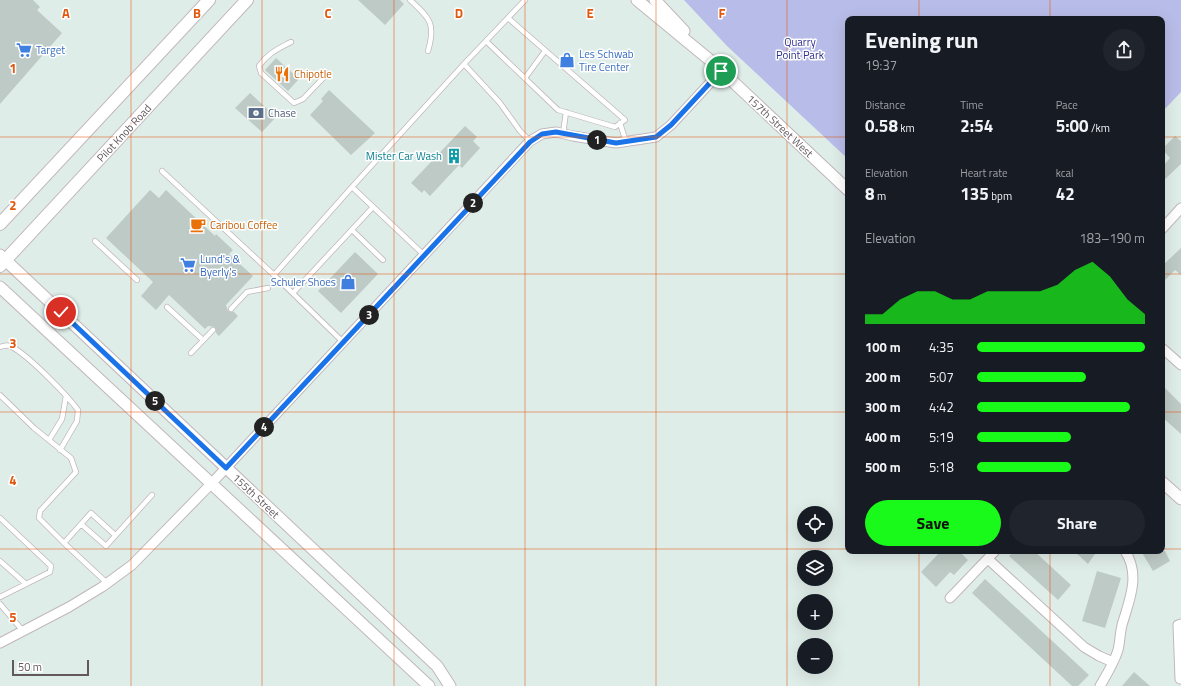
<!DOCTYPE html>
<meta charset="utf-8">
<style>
body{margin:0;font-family:"Titillium Web",sans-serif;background:#20242c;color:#f1f3f6;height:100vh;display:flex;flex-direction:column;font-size:15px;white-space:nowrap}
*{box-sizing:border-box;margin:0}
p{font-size:13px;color:#9ea1a6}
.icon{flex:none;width:22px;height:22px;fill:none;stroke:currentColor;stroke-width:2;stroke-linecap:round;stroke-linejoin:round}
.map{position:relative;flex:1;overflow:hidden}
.side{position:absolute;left:845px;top:16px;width:320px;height:538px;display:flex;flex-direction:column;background:#171b24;border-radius:8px;box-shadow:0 4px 16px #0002}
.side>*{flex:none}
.fabs{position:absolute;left:797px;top:506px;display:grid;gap:8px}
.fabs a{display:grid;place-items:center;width:36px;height:36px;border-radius:50%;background:#171b24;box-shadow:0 4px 16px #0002;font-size:20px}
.scale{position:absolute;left:12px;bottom:10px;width:77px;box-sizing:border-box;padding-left:4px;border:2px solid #62585d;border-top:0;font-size:11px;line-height:14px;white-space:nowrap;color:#62585d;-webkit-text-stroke:3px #fff;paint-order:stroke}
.pin{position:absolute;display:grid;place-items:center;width:34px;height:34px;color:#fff;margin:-17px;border:2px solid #fff;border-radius:50%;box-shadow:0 1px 4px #0007}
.km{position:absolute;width:20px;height:20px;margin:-10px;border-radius:50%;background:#222;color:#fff;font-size:11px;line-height:20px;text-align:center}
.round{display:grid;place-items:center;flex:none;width:42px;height:42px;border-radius:21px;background:#20242c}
.summary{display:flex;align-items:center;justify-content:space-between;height:68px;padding:0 20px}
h1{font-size:22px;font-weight:700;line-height:30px}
.metrics{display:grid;grid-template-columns:repeat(3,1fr);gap:6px;height:68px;padding:4px 20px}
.metrics div{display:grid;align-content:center}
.metrics b{font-size:17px;font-weight:700}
.metrics small{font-size:11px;font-weight:400}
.metrics p{font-size:11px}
.chart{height:112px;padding:8px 20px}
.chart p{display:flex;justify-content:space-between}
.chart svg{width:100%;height:72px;margin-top:4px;fill:#19f91a;opacity:.7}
.primary-button{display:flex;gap:8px;margin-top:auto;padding:8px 20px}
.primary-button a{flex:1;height:46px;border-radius:24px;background:#19f91a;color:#111;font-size:16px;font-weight:700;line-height:46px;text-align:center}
.primary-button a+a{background:#20242c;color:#f1f3f6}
ul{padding:0 20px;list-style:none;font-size:13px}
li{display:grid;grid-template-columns:64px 48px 1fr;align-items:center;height:30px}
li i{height:10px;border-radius:5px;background:#19f91a}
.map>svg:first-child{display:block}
.green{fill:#b8bce8}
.building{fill:#becac5}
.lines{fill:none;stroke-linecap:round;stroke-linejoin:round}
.service-casing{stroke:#c0b7bb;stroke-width:6}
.minor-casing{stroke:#c0b7bb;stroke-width:11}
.tertiary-casing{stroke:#c0b7bb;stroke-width:13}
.secondary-casing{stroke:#c3b8bd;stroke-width:14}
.service{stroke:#fff;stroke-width:4.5}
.minor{stroke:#fff;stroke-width:9}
.tertiary{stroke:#fff;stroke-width:11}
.secondary{stroke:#fff;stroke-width:12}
.route-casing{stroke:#fff;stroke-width:8}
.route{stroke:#1a73e8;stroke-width:5}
.grid{fill:none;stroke:#e15910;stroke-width:1;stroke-opacity:0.55}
.labels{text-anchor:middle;stroke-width:3;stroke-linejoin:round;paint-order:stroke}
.park-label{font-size:11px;fill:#2e308b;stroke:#fff}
.shop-label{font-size:11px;fill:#366cbe;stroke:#fff;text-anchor:start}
.food-label{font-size:11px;fill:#c56008;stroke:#fff;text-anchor:start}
.service-label{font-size:11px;fill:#4e5e75;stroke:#fff;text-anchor:start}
.street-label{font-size:11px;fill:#62585d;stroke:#fff}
.culture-label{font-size:11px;fill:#0d838f;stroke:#fff;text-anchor:end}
.grid-label{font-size:13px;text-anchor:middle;font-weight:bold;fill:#e15910;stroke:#fff;stroke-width:3;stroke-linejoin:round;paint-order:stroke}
</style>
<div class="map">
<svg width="1181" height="686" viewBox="0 0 1181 686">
<rect width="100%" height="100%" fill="#dfede9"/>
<path class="green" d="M684,0H1181V92L1162,112V19H848V159L727,46Z"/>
<path class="building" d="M0,0H33L40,7L37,10L62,33L0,104Z
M358,0H400L404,4L385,25Z
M276,58L299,79L288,91L265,70Z
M329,90L375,133L351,155L310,115L323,101L321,99Z
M250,93L276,117L262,132L235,108Z
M465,126L477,137L473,141L480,148L462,168L459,165L430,196L424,190L422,193L411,183Z
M1175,136L1181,141V164L1162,182V167L1170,158L1162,149Z
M150,190L159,198L166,190L215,236L216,234L233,250L229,254L253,276L226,305L228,311L234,312L238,316L219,336L216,333L215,327L208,326L205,329L169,295L156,310L141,296L153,282L106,238Z
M1181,248V275L1175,270L1162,283V266Z
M355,252L378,274L341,313L318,291Z
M1162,385L1181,404V434L1162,417Z
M941,551H959L968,560L954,575L950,572L936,587L921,572Z
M1014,551H1034L1071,585L1058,600L1009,556Z
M1074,551H1097L1088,564Z
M1141,551H1165L1170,561L1153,571Z
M1097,571L1121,578L1105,628L1082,621Z
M985,579L1089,675L1078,686H1072L972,593Z
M1134,672L1150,686H1122Z"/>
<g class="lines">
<defs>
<path id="service" d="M410,0C430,18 436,24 428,51
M291,42C278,49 268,53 259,66L261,73L294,103L303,99L326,75
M487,42L558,110L615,127L625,120L508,18
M464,64L500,103L520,131L530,141
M525,78L545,51
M620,123L626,142
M563,134L566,112
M162,171L274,275
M352,230L383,260
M95,241L137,280
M424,255L352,187L464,64L525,0
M293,293L373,207
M167,307L203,340
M231,309L247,292L268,288
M343,342L274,275L352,187
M0,347C4,346 8,344 12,347C29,356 66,394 78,410L77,421L60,450
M191,353L213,330
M0,395L34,428L71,458L76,472L40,511L39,518L64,543
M49,440L62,419L66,396
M0,518L51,566L50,572L0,597
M81,524L106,546L152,495
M0,561L26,584
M107,583L64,543L91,513L115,535
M0,604L23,631"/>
<path id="minor" d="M1162,229L1181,208
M1162,348L1181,365
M988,559L1084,647L1099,656L1113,662
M950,598L995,551
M0,643L69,607L102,587L132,565L211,484L530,141L542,134L556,132L573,136L616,143L656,137L671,125L721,71
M1180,679L1178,625L1181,624
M1100,686C1107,674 1114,663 1118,650C1120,642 1120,633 1122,625C1129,601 1141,575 1125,551"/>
<path id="tertiary" d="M637,0L711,61L848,190
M655,0L684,31
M0,255L437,666L450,686
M0,287L429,686
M1162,482L1181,499"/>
<path id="secondary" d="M0,224L209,0
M0,266L247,0"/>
</defs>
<use href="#service" class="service-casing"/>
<use href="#minor" class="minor-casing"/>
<use href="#tertiary" class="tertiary-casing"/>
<use href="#secondary" class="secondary-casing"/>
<use href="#service" class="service"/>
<use href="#minor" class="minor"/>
<use href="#tertiary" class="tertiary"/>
<use href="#secondary" class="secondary"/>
</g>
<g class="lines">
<defs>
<path id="route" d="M61,312L226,468L530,142L542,134L556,132L616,143L656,137L671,125L721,71"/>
</defs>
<use href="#route" class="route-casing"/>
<use href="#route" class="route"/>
</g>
<path class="grid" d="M131,0V686M262,0V686M394,0V686M525,0V686M656,0V686M787,0V686M919,0V19M1050,0V19M0,137H848M1162,137H1181M0,274H848M1162,274H1181M0,412H848M1162,412H1181M0,549H848M1162,549H1181M919,551V686M1050,551V686"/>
<defs>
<symbol id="supermarket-bare" viewBox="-9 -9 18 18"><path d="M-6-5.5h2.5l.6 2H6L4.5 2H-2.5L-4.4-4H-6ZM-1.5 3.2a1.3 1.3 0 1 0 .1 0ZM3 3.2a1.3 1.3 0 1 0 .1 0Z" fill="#3f7fe0" stroke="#fff" stroke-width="2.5" paint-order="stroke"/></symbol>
<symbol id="shop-bare" viewBox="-9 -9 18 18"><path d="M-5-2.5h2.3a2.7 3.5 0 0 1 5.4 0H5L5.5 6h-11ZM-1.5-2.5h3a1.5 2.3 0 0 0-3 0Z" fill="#3f7fe0" stroke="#fff" stroke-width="2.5" paint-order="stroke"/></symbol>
<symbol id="restaurant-bare" viewBox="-9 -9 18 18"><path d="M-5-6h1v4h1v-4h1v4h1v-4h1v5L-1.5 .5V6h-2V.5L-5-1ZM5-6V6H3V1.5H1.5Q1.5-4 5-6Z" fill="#e8710a" stroke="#fff" stroke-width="2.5" paint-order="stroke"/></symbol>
<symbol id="bank-bare" viewBox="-9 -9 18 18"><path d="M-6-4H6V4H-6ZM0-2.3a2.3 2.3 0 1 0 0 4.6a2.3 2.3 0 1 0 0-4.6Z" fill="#5c6f8a" stroke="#fff" stroke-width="2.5" paint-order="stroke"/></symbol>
<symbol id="building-bare" viewBox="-9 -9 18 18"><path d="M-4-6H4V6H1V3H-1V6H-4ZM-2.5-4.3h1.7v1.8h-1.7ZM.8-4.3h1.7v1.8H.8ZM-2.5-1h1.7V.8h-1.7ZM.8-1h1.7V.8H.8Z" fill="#0f9aa8" stroke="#fff" stroke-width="2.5" paint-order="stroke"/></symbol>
<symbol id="cafe-bare" viewBox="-9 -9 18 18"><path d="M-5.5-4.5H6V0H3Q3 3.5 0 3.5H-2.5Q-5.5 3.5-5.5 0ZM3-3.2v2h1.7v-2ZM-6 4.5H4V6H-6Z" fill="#e8710a" stroke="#fff" stroke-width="2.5" paint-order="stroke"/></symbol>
</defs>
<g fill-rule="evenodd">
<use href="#supermarket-bare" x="13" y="39" width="22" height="22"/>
<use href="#shop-bare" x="556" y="49" width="22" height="22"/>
<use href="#restaurant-bare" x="271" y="63" width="22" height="22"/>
<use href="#bank-bare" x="245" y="102" width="22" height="22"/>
<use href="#building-bare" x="443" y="145" width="22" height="22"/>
<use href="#cafe-bare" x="187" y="214" width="22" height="22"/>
<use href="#supermarket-bare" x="177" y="254" width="22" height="22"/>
<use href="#shop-bare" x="337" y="271" width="22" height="22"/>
</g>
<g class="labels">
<g class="park-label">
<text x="800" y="46">Quarry<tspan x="800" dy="13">Point Park</tspan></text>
</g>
<g class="shop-label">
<text x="36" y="54">Target</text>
<text x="579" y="58">Les Schwab<tspan x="579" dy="13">Tire Center</tspan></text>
<text x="200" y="263">Lund's &amp;<tspan x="200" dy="13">Byerly's</tspan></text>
<text x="336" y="286" text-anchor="end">Schuler Shoes</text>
</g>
<g class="food-label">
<text x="294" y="78">Chipotle</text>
<text x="210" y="229">Caribou Coffee</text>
</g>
<g class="service-label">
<text x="268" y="117">Chase</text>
</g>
<g class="street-label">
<text transform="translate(780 126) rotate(43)" y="4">157th Street West</text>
<text transform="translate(124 133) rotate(-47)" y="4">Pilot Knob Road</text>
<text transform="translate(256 496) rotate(43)" y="4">155th Street</text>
</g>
<g class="culture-label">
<text x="442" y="160">Mister Car Wash</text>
</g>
</g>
<g class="grid-label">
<text x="66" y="18">A</text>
<text x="197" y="18">B</text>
<text x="328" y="18">C</text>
<text x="459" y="18">D</text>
<text x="590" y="18">E</text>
<text x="722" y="18">F</text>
<text x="13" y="73">1</text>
<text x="13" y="210">2</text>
<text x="13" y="348">3</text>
<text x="13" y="485">4</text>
<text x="13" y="622">5</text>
</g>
</svg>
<div class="fabs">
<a><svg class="icon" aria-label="locate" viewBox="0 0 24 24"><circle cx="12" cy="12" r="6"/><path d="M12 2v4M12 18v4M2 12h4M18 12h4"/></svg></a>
<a><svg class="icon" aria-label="layers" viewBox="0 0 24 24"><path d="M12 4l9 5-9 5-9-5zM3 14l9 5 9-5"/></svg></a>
<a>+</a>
<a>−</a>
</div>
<div class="scale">50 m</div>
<div class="pin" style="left:721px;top:71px;background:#1e9e55"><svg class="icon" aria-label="arrive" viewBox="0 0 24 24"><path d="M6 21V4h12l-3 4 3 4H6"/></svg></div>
<div class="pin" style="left:61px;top:312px;background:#d93025"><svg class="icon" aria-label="check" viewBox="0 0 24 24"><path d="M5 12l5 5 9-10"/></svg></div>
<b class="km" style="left:597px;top:140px">1</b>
<b class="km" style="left:473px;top:203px">2</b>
<b class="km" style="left:369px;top:315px">3</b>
<b class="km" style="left:264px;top:427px">4</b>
<b class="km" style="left:155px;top:401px">5</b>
<section class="side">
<div class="summary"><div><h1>Evening run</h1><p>19:37</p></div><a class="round"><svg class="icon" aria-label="share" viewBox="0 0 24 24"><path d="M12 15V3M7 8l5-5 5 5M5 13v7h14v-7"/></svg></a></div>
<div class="metrics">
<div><p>Distance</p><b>0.58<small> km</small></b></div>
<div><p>Time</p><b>2:54</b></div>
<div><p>Pace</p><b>5:00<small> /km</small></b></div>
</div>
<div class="metrics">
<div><p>Elevation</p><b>8<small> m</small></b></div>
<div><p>Heart rate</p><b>135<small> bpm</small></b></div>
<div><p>kcal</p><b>42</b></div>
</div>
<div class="chart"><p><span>Elevation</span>183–190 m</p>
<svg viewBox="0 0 160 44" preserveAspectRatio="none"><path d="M0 44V38L10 38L20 29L30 24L40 24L50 29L60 29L70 24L80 24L90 24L100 24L110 20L120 11L130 6L140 15L150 29L160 38V44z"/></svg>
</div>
<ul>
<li><b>100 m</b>4:35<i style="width:100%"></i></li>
<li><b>200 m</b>5:07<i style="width:65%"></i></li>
<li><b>300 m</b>4:42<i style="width:91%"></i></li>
<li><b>400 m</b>5:19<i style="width:56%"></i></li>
<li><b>500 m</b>5:18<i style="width:56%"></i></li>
</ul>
<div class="primary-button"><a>Save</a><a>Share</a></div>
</section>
</div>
